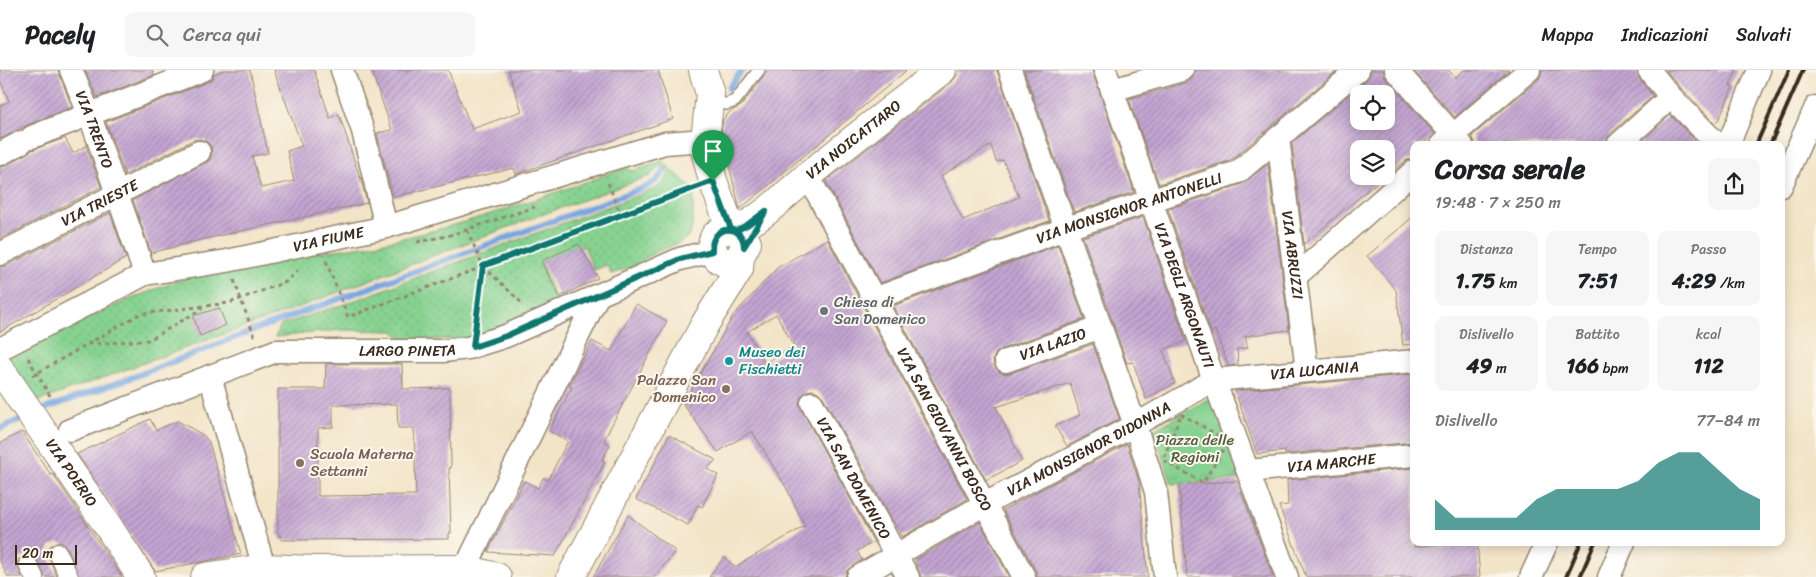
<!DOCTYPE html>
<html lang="it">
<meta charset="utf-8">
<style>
body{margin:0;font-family:Sriracha,sans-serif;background:#f6f6f6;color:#202124;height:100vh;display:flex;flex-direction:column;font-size:19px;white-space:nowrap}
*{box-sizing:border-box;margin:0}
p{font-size:16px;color:#757577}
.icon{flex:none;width:28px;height:28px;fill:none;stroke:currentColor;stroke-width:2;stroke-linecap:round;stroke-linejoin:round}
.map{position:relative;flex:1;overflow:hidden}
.drawer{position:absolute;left:1410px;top:71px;width:375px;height:405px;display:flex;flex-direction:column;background:#fff;border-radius:10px;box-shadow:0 2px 12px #0003}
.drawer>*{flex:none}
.buttons{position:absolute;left:1350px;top:15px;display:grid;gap:10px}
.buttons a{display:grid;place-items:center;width:45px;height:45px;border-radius:10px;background:#fff;box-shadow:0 2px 12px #0003;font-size:25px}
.scale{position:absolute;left:15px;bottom:12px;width:62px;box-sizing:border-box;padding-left:5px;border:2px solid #3b2a1e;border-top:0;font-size:14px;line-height:18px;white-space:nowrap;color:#3b2a1e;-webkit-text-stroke:4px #fbf7ec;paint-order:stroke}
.pin{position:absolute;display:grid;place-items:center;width:42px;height:42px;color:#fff;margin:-51px -21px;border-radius:50% 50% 50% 0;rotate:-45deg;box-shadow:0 0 5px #0007}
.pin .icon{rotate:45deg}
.round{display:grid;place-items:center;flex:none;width:52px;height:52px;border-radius:10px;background:#f6f6f6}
.overview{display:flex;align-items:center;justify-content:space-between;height:85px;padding:0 25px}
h1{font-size:28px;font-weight:700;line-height:38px}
.stats{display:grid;grid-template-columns:repeat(3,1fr);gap:8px;height:85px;padding:5px 25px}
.stats div{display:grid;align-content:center;border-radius:10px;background:#f6f6f6;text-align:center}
.stats b{font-size:21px;font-weight:700}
.stats small{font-size:14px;font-weight:400}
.stats p{font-size:14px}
.chart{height:140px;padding:10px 25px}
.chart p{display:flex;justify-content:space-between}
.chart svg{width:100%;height:90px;margin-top:5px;fill:#0f766e;opacity:.7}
header{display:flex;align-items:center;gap:30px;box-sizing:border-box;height:70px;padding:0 25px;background:#fff;border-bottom:1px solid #e0e0e0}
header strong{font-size:24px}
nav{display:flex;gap:28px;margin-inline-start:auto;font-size:18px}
.search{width:350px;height:45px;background:#f6f6f6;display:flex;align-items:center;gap:12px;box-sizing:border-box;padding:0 18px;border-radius:10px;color:#757577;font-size:19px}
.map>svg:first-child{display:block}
.park{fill:url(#park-tufts);stroke:#607e57}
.garden{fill:url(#garden-dots);stroke:#607e57}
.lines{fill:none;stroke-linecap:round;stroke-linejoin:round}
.stream{stroke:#78a6e1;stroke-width:6}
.building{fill:url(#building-hatch);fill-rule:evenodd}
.service-casing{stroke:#968772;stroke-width:14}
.pedestrian-casing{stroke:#968772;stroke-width:20}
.minor-casing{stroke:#968772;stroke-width:25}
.tertiary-casing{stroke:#968772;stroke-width:30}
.secondary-casing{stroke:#968772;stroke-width:30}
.path{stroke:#968772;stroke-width:3;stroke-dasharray:4 4;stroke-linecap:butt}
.service{stroke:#fff;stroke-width:11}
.pedestrian{stroke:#fff;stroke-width:18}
.minor{stroke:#fff;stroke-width:22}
.tertiary{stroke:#fff;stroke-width:28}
.secondary{stroke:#fff;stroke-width:28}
.rail{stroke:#3b2a1e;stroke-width:4}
.route-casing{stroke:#fff;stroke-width:10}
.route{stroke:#0f766e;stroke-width:6}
.worship-dot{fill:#6b7280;stroke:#fbf7ec;stroke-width:2}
.culture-dot{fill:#0f9aa8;stroke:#fbf7ec;stroke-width:2}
.education-dot{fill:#8d6e63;stroke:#fbf7ec;stroke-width:2}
.labels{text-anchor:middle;stroke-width:4;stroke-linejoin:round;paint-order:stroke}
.street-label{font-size:15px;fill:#3b2a1e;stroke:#fbf7ec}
.worship-label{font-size:15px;fill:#5b616d;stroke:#fbf7ec;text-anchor:start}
.culture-label{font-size:15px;fill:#0d838f;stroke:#fbf7ec;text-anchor:start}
.education-label{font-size:15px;fill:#785e54;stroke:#fbf7ec;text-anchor:end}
.park-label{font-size:15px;fill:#525c40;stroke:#fbf7ec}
</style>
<header>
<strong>Pacely</strong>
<div class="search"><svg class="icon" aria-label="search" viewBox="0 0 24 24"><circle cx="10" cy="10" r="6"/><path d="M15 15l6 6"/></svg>Cerca qui</div>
<nav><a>Mappa</a><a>Indicazioni</a><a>Salvati</a></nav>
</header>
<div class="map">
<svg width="1816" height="507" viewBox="0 0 1816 507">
<defs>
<pattern id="park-tufts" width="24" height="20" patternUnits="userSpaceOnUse" patternTransform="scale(1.25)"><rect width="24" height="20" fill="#86d290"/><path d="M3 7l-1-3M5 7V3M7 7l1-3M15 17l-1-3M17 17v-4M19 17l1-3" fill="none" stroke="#75b47c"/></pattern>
<pattern id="garden-dots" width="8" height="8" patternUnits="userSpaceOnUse" patternTransform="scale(1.25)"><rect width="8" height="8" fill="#86d290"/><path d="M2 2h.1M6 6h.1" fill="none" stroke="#75b47c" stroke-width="1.8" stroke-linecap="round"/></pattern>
<pattern id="building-hatch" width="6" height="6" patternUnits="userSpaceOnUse" patternTransform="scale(1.25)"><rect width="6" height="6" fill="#c4a5d3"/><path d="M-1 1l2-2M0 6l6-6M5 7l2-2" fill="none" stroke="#a087ab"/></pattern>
</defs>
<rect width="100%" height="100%" fill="#fbf7ec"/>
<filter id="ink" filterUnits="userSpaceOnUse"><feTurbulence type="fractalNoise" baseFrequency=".02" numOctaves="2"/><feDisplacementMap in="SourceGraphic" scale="10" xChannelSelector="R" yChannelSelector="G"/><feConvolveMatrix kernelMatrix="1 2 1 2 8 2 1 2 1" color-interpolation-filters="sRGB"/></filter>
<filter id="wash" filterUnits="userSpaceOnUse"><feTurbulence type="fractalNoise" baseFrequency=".0096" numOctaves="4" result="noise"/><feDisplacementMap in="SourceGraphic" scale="20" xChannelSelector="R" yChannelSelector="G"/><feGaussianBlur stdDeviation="1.12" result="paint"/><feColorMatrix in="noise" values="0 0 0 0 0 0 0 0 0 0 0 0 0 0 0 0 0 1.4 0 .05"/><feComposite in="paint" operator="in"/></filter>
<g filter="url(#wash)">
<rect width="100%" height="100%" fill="#f2e4c7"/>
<path class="park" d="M1211,327L1242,409L1172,414L1154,360Z"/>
<path class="garden" d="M662,91L691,117L694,123L692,158L689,166L679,173L654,183L632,197L611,204L607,195L594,200L584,176L541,193L556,231L471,269L405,270L393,261L341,260L275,267L281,255L356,230L655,119L662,114L669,104L659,96L650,106L527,150L286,242L33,333L5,288C72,256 138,221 210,201C267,185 327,184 385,172C468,155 547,125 626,98L633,101Z"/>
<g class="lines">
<path class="stream" d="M729,18L742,0
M39,341L136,306L262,257L646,117L656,111L665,100
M0,359L23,348"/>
</g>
<g id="blocks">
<path class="building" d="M0,0H58L72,37L27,55L0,69V36L9,31L0,10Z
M85,0H152L154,5L97,27Z
M224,0H250L268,83L252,86L261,118L294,111L287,81L302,76L274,0H314L330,48L339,44L362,114L367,133L196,171L151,183L133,130L205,93L210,90L212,83L211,76L206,71L199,69L193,70L125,105L106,52L207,12L212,9L214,4Z
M371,0H448L472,59L522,41L508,0H658L673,49L516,104L514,98L393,127L377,63L392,60Z
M769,0H907L740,139L721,64L723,49L731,41L741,36Z
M961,0H997L1049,151L880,213L826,111L952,12ZM991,75L996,92L1003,90L1019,127L963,150L941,106Z
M1024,0H1092L1134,122L1074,142Z
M1195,0H1338L1231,90L1159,114L1129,29L1186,13L1192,9Z
M1371,0H1383L1386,9L1435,64L1421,75H1414V88L1405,91L1389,105L1388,103L1386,105V79H1359V106H1384L1304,174L1292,73L1366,10L1370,5ZM1359,24H1386V51H1359Z
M1413,0H1449L1455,8L1464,0H1509L1455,47Z
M1542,0H1636L1639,8L1653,26L1609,65L1605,75H1476L1472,66L1538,10L1541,5Z
M1666,0H1737L1730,15L1733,17L1719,49L1715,53L1681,18Z
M1670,45L1695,70L1689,75H1638Z
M65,68L73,83L86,76L101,117L0,169V97L6,96L32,80Z
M1268,94L1289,260L1245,266L1248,278L1237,279L1238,295L1228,296L1215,260L1211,262L1168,139L1242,114Z
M110,143L126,188L0,262V197L6,196Z
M1414,146V274L1403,275L1396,220L1367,186Z
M1143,147L1186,271L1163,280L1175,313L1146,329L1133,292L1127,293L1083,167Z
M827,169L967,429L902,467L823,327L818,322L813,320L806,321L801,327L799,333L801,339L874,472L857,481L862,490L847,500L845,507H709L724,487L735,497L805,456L787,419L752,361L718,382L683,334L733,246L777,198ZM776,244L794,276L765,293L747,262Z
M579,174L598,208L560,227L541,191Z
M1058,175L1084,249L1002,279L996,283L993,289L994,295L998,301L1004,304L1010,303L1093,274L1119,349L1067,376L1055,356L1080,345L1070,313L996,337L1022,391L986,410L893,236Z
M636,234L667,251L609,360L604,371L610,375L602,390L605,392L555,486L488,482L524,411L538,418L543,408L548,410L568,371L549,361L572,317L569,316L592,271L611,281Z
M219,238L226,255L200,266L193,246Z
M326,294H402L403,319L450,318L451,398H449L451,463H449V469L281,470V466H278V319H325ZM397,334L398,358H414L416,425L318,426V358L333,357V335Z
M1414,304V372L1285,384V381L1257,384L1235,321Z
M150,349L156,360L178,351L203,365L209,372L241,484L155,501L77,384Z
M22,362L51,405L53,404L122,507H79L68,479L64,474L59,472L50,476L47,482L57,507H45L37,490L33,486L28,484L19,489L17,494L22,507H8L0,491V373Z
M669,365L716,390L707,399L718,405L702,437L698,435L688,455L636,429Z
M1127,374L1139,412L1148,507H1037L1036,501L1003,440Z
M1414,398V477L1454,472H1477L1480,507H1306L1279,436L1288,435L1287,410Z
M1237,411L1273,507H1187L1179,415Z
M628,445L675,481L655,507H593Z
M980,452L1009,507H921L915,490Z"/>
</g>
</g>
<g filter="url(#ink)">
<use href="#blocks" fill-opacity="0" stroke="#968772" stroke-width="1"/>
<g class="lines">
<defs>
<path id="service" d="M709,33L727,34L735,31L759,0"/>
<path id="pedestrian" d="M58,483L69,507
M28,495L34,507"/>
<g id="minor">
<path id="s1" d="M71,0L90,46L145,204"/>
<path d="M342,0L363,61L386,157"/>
<path d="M1010,0L1135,355L1156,422L1165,507"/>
<path id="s2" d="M1105,0L1214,310L1287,507"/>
<path d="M1396,0L1462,75"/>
<path d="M1649,0L1671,27L1718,75"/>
<path d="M1112,20L1182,0"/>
<path d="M32,67L202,0"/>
<path id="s3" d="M1278,68L1307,301"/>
<path d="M1442,75L1529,0"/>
<path d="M1618,75L1671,27"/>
<path d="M1728,75L1759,0"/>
<path d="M0,84L22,72"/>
<path id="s4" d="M808,106L1024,507"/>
<path d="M1781,116L1816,37"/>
<path id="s5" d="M0,184L199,82"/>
<path d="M1295,207L1414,101"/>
<path id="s6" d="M874,229L1067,158L1238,102L1358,0"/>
<path id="s7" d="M0,279L145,204L227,191L386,157L665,73L705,70"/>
<path id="s8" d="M1006,291L1101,257"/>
<path d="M210,306L264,498"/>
<path id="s9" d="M812,333L908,507"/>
<path id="s10" d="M70,360L276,281H443L468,278L506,266L680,189L712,181"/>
<path id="s11" d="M1248,401L1414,385"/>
<path d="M465,499L598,225"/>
<path id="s12" d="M858,507L985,434L1135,355L1214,310L1414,291"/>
<path d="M1531,507L1547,472"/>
<path d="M1609,507L1624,472"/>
</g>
<g id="tertiary">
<path d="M703,0L710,24L705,70V80L713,111L731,159"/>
<path id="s13" d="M735,161C763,148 785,125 809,105C852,70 897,35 942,0"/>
<path d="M743,169C739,163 734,159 727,160C699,163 716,205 737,189C742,185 744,178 747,173"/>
<path d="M571,507L705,254L739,199L740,186"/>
</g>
<g id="secondary">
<path id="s14" d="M0,299L108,456L141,507"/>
<path d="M205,507L264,498L315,500L465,499L497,507"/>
</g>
</defs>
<use href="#service" class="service-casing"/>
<use href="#pedestrian" class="pedestrian-casing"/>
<use href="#minor" class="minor-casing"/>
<use href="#tertiary" class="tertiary-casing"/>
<use href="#secondary" class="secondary-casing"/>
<path class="path" d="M608,113L621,145
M467,160L483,196L524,235
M417,172L447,166L535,137
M326,191L348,247L692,119
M234,210L255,268
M476,253L483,197
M89,274L149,270L202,239
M28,288L50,326
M32,306L140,244L229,233L286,212L301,197
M1181,344L1228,371L1203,413L1163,390Z"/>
<use href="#service" class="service"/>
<use href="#pedestrian" class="pedestrian"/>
<use href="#minor" class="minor"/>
<use href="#tertiary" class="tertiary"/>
<use href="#secondary" class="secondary"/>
<path class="rail" d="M1756,75L1789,0
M1770,75L1803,0
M1566,507L1581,472
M1580,507L1595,472"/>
</g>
</g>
<g class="lines" filter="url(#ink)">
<defs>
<path id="route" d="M713,111L483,196L473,277L506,266L680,189L712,181C711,167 720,156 735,161L747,155L766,141L744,177C744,168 739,162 731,159L713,111"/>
</defs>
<use href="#route" class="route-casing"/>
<use href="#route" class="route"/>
</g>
<circle class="worship-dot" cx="824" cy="241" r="5"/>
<circle class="culture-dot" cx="729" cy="291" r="5"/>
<g class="education-dot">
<circle cx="726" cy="319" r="5"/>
<circle cx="300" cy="393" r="5"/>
</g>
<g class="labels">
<g class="street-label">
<text dy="5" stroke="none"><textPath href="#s1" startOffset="64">VIA TRENTO</textPath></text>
<text dy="5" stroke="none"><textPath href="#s13" startOffset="150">VIA NOICATTARO</textPath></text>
<text dy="5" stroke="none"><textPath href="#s5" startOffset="112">VIA TRIESTE</textPath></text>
<text dy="5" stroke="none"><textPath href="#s6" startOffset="271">VIA MONSIGNOR ANTONELLI</textPath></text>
<text dy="5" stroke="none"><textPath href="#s7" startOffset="350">VIA FIUME</textPath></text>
<text dy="5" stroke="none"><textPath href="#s3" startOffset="118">VIA ABRUZZI</textPath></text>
<text dy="5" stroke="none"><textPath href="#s2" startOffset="239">VIA DEGLI ARGONAUTI</textPath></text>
<text dy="5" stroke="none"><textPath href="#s8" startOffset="50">VIA LAZIO</textPath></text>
<text dy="5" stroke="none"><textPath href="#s10" startOffset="352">LARGO PINETA</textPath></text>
<text dy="5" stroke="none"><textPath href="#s12" startOffset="508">VIA LUCANIA</textPath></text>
<text dy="5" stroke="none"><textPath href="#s4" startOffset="288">VIA SAN GIOVANNI BOSCO</textPath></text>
<text dy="5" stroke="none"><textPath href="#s12" startOffset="264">VIA MONSIGNOR DIDONNA</textPath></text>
<text dy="5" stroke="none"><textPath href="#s11" startOffset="84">VIA MARCHE</textPath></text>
<text dy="5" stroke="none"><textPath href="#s14" startOffset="126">VIA POERIO</textPath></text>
<text dy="5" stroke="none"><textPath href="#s9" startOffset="86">VIA SAN DOMENICO</textPath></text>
</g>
<g class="worship-label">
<text x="834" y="237">Chiesa di<tspan x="834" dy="17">San Domenico</tspan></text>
</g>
<g class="culture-label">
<text x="739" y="287">Museo dei<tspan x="739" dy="17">Fischietti</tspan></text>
</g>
<g class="education-label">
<text x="716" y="315">Palazzo San<tspan x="716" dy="17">Domenico</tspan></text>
<text x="310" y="389" text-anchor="start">Scuola Materna<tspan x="310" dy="17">Settanni</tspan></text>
</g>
<g class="park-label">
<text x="1195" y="375">Piazza delle<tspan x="1195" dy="17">Regioni</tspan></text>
</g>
</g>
</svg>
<div class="buttons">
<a><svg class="icon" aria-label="locate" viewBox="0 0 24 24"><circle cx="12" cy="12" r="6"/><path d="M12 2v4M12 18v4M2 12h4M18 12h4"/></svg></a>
<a><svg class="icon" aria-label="layers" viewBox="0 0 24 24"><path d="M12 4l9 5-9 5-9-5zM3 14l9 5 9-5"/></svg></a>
</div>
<div class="scale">20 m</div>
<div class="pin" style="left:713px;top:111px;background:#1e9e55"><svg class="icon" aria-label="arrive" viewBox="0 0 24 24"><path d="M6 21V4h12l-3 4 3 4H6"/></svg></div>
<section class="drawer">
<div class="overview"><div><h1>Corsa serale</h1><p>19:48 · 7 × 250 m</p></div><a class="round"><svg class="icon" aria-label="share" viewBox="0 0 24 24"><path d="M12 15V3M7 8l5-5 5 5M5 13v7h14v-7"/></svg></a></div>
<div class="stats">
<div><p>Distanza</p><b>1.75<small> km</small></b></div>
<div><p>Tempo</p><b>7:51</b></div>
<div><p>Passo</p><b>4:29<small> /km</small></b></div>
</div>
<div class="stats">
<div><p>Dislivello</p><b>49<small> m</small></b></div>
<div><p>Battito</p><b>166<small> bpm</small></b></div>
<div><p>kcal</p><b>112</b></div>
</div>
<div class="chart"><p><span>Dislivello</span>77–84 m</p>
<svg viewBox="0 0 160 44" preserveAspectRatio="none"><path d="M0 44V29L10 38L20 38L30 38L40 38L50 29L60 24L70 24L80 24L90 24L100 20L110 11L120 6L130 6L140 15L150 24L160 29V44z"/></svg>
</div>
</section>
</div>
